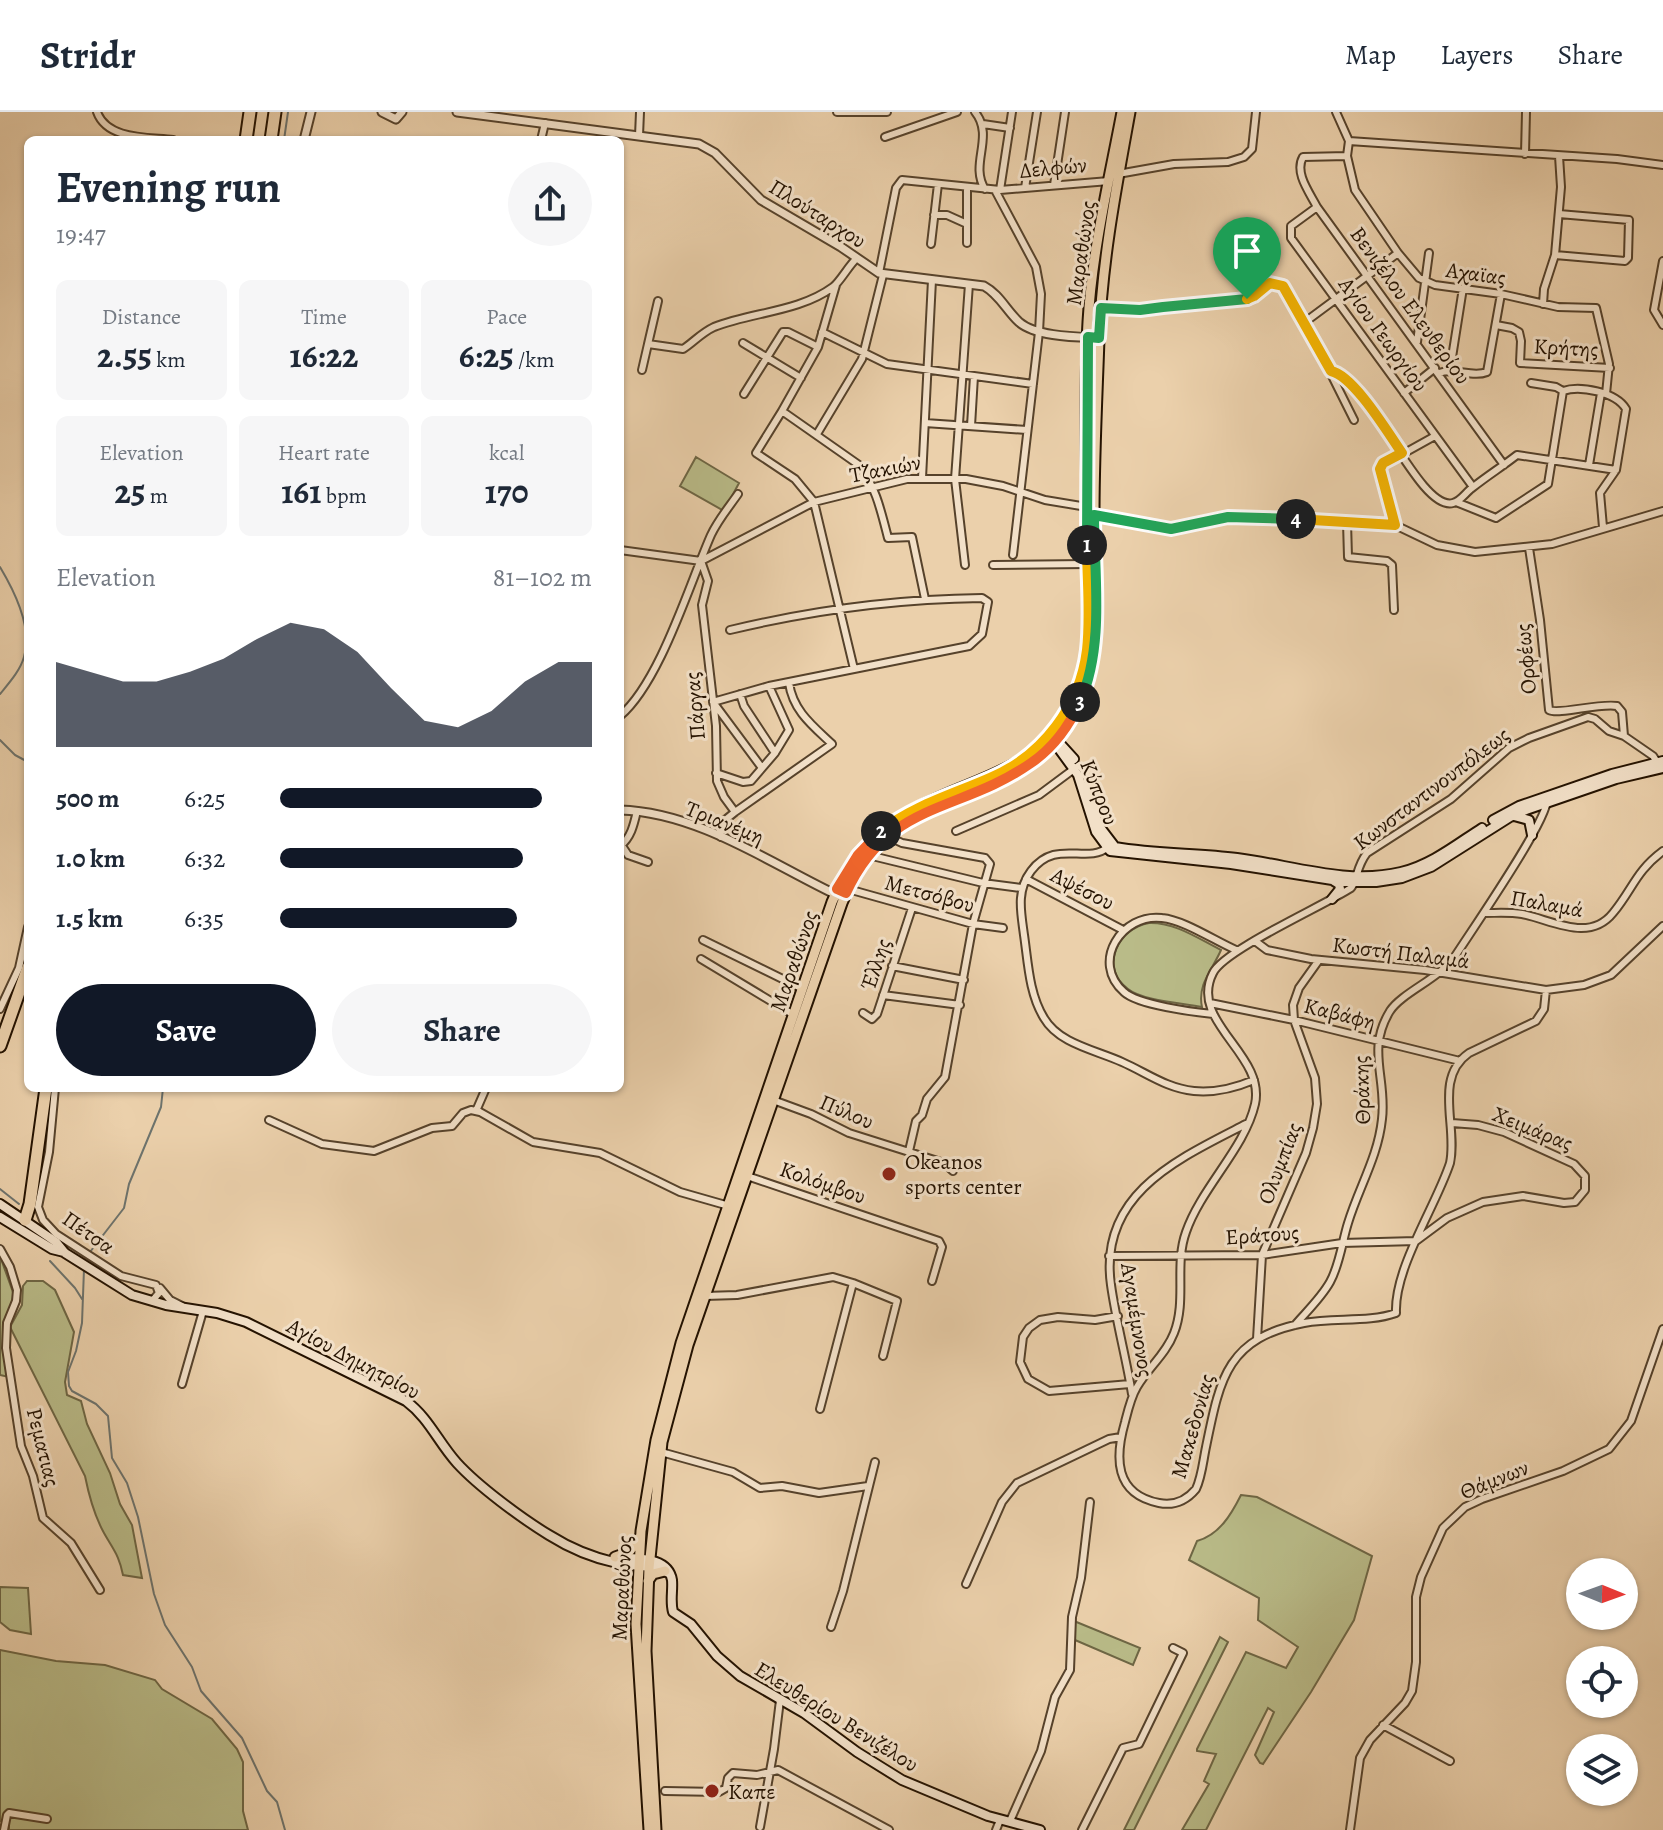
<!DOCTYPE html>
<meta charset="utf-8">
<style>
body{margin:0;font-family:Alegreya,serif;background:#f6f6f7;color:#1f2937;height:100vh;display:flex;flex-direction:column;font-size:30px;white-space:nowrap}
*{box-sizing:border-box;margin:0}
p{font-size:26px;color:#747a83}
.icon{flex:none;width:44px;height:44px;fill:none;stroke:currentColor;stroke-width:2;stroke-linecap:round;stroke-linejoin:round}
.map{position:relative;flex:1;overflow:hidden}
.side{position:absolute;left:24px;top:24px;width:600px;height:956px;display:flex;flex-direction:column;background:#fff;border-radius:12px;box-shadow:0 2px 6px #0004}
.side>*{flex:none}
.needle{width:52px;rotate:91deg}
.controls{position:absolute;left:1566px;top:1446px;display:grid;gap:16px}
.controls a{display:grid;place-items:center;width:72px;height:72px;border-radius:50%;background:#fff;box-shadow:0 2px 6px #0004;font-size:40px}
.pin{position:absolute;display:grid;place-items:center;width:68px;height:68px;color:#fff;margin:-82px -34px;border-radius:50% 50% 50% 0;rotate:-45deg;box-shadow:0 0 8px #0007}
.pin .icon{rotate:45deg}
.km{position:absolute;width:40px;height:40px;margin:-20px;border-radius:50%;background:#222;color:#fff;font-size:22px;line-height:40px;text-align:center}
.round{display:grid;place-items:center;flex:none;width:84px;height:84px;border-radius:42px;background:#f6f6f7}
.head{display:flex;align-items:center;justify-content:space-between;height:136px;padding:0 32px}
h1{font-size:44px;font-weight:700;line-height:60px}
.metrics{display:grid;grid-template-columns:repeat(3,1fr);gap:12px;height:136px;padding:8px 32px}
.metrics div{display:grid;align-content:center;border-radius:12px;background:#f6f6f7;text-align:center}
.metrics b{font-size:34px;font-weight:700}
.metrics small{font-size:22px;font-weight:400}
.metrics p{font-size:22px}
.chart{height:224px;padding:16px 32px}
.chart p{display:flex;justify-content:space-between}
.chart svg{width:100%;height:144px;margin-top:8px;fill:#111827;opacity:.7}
.primary-button{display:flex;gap:16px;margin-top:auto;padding:16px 32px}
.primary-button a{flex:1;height:92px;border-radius:48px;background:#111827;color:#fff;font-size:32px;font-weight:700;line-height:92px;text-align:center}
.primary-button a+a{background:#f6f6f7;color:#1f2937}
ul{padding:0 32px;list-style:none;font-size:26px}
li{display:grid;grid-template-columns:128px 96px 1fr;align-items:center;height:60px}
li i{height:20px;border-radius:10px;background:#111827}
header{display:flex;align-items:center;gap:48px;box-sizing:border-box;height:112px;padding:0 40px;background:#fff;border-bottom:2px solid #e0e1e3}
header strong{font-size:38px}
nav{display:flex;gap:44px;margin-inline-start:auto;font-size:28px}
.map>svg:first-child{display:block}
.green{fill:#b9bb88;stroke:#6e6644;stroke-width:2}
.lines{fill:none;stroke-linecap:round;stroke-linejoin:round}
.stream{stroke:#6d736d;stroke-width:2}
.minor-casing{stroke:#56422b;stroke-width:10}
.tertiary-casing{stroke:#56422b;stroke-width:11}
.secondary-casing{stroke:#241200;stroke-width:12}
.primary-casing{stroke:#241200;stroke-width:13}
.motorway-casing{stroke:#241200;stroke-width:15}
.minor{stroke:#f2e0c8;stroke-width:6}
.tertiary{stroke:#f2e0c8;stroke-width:7}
.secondary{stroke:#f2e0c8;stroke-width:8}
.primary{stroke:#ebd0ab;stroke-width:9}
.motorway{stroke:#ebd0ab;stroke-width:11}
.split-1-casing{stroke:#fff;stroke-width:16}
.split-2-casing{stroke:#fff;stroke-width:16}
.split-3-casing{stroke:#fff;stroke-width:16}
.split-4-casing{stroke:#fff;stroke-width:16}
.split-5-casing{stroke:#fff;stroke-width:16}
.split-1{stroke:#22a559;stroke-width:10}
.split-2{stroke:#f5b400;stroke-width:10}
.split-3{stroke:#f0652b;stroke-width:10}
.split-4{stroke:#22a559;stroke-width:10}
.split-5{stroke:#f5b400;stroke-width:10}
.poi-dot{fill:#8f2418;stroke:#f2e0c8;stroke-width:3}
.labels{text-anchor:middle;stroke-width:6;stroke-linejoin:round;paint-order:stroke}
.street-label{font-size:22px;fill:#241200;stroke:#f2e0c8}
.poi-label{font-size:22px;fill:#241200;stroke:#f2e0c8;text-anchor:start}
</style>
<header>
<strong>Stridr</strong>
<nav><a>Map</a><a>Layers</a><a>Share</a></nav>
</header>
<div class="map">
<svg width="1663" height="1718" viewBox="0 0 1663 1718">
<rect width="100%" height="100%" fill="#ebd0ab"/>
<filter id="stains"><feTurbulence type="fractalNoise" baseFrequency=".0025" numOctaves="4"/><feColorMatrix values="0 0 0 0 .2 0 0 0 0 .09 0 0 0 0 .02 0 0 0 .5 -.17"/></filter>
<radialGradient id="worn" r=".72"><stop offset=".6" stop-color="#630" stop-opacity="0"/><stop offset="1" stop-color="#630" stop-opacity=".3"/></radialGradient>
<path class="green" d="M696,345L739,371L724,399L680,374Z
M1149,811C1175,810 1199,827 1221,838C1213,857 1197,872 1202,895C1183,891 1143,889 1128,877C1098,855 1119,816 1149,811Z
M0,1144L14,1183L6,1208L9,1265L0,1263Z
M27,1169H43L55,1178L74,1220L65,1270L67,1283L81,1289L87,1312L110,1361L120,1392L132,1413L142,1466L123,1463C119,1443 114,1439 104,1421C94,1403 89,1384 85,1364L10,1215L22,1193L23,1174Z
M1241,1383L1257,1385L1372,1444L1354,1508L1311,1580L1263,1652L1260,1651L1255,1643L1274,1600L1268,1596L1206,1718H1182L1209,1672L1204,1669L1216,1642L1197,1639V1637L1246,1540L1286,1556L1298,1535L1258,1508L1259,1486L1189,1448L1197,1429C1219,1423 1231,1403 1241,1383Z
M0,1475L28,1476L31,1522L10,1518L0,1510Z
M1074,1509L1140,1536L1133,1553L1075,1528Z
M1220,1525L1228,1530L1134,1718H1124Z
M0,1538L56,1549L105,1553L155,1568L162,1577L212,1607L237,1637L243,1650V1699L248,1718H9V1711L0,1709Z"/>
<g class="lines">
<path class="stream" d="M284,28L288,0
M0,455C15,480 33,516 24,545C20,559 9,571 0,582
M0,628L15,643L28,650
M0,1077L19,1092
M90,1140L124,1096L129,1072L161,995L163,976
M50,1149L75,1176L82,1187
M84,1157L82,1211L76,1239L68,1260L69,1274L72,1279L96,1292L108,1304L112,1346L127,1371L138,1405L154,1482L165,1513L192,1555L201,1579L242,1626L267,1679L277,1690L285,1718"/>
<defs>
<path id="minor" d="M97,0C107,28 148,25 173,28
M837,0H887
M975,0C995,25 969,52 985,77
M1336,0L1349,29L1347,44L1355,78L1398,141L1419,166L1435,173L1501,182L1558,195L1596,196L1609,252L1606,282
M983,12L1010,16
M639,24L640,0
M885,25L957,0
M541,28L545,11
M1349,29L1617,47L1663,53
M1525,42L1526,0
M1347,44L1303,45C1294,61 1310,81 1317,95L1504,353
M1118,62L1174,52L1228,50L1244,45L1252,37L1256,0
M1054,73L1065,0
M1025,76L1037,0
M995,78L1036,155L1041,182L1039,220L1013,443
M1000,78L1012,0
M1317,95L1291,114V126L1473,375
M1559,102L1629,108L1628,146L1625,149L1555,143L1561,75L1559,44
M934,103H947L967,112
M967,131V76
M931,132L938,72
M1663,149L1654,198L1663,213
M879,161L896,76L902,68L1000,78L1109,69
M658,189L648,232L683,237C694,230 701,221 714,215C752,200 799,200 833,175C840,170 849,153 857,146
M1543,192L1544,177L1555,143
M1101,196L1154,198L1247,187L1259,181L1269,172H1279L1305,210L1354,308
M1305,210L1398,141
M1496,213L1512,216L1519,220L1521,229L1520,251L1610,256
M822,220L887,252L1033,272
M1417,230L1429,141
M743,231L801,266
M642,258L648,232
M1450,258L1463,176
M1331,259C1370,268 1419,400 1453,391C1461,389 1466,380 1472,376C1487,364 1503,354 1517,343L1616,358
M1439,261C1455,255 1472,266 1487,260L1501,182
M1531,271L1556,275L1563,279
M1563,279C1580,273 1616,280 1626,297L1616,358L1600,381L1603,415
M1404,281L1435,256
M744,282L783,220H788L818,235
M782,299L818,235L836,173
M925,311L1027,318
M971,314L974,264
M817,322L862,247L883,163
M1589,353L1601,281
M922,366L932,168
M1456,390L1496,406L1548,372L1563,279
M1094,403L1163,417L1237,404L1395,413L1437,433L1475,440L1552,432L1663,399
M1347,410L1348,445L1387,449L1392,453L1394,498
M1395,413L1381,354L1435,324
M1529,436L1540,508L1549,598C1559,603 1598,591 1617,594L1622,600L1624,624L1653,644L1659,653
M620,438L701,449
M701,449L814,390L907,367H966L1003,374L1045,388L1087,395
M701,449L708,469L702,493L716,614L717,669L724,685L735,700L719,713L721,725
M965,453L955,367L969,172
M993,453L1087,452
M730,518C813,498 897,487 982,486L988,490L982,522L969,534L854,557
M740,582L744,594L775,641
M620,604C660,570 689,473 711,423C718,408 729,395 738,382
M762,656L713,590L769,574L854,557L814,390L795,367L756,341L782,299L859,353C876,375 881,399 888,426L912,425L925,487
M716,661L743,670L751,669L775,641L789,618L769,574
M735,700L832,632C813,614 793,599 789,571
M956,719L1039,683L1078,654
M887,724L902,731L985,746L990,752L973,812L945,965L927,987L922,1003L916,1009L909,1039
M620,734C631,726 634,712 637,699
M622,734L628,743L648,750
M1108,735C1087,753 1056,726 1031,759C1016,779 1021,800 1024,823C1028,850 1029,882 1044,906C1059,932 1096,938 1122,950C1147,961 1166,976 1194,979C1214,981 1235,976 1254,968
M868,743L983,771L1021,776
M1026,767L1123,818
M848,777L973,812L1003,816
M1485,801C1497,801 1509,800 1522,802C1552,808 1589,831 1613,801C1633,777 1635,760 1663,739
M703,828L803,877
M1255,829L1267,838L1311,847L1425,858L1546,878L1584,873L1611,863L1663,814
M701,847L794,903
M892,854L964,868
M1546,878L1544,897L1536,909L1469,941C1433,966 1458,1015 1450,1051C1436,1094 1394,1156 1396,1201C1368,1211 1334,1205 1304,1211C1227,1226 1220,1266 1206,1335C1203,1349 1202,1364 1196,1377C1186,1389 1174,1394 1159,1391C1114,1382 1115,1345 1125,1310C1128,1298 1131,1285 1137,1275C1148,1256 1166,1242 1174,1221C1187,1188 1174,1153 1186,1120C1201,1076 1245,1036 1255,992C1266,942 1188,910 1213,861C1224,838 1323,794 1351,776C1358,767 1356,755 1367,741L1451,687L1509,636L1529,626L1588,605L1595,607L1609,619L1624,624
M883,883L960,893
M1210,891L1294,908L1460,949
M0,897L19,856L28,815
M863,901L872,907L877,902L912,796
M1213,902C1193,900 1138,893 1124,880C1090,850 1122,801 1162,806C1184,808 1215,829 1236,838
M55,976L49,1040L38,1095L43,1108L56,1122L121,1164L156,1173L159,1181L152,1189
M773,988L811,1002L849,1021L944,1051L953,1059
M476,999L486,976
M269,1008L322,1032L374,1039L432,1016L452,1014L463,1001L471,998L480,1000L533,1030L600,1041L680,1080L729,1094
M747,1064L939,1129L942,1135L932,1169
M0,1137L10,1155L17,1178L16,1189L7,1211L6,1236L21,1334L33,1364L43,1406L71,1431L100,1478
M1109,1144L1262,1143L1342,1131L1416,1129L1447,1106L1483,1090L1523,1084L1564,1091L1575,1090L1585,1078V1064L1574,1052L1504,1020L1478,1013L1452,1011
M853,1171L897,1189L883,1244
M160,1176L170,1188L182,1194
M705,1184L737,1183L833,1165L853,1171L820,1297
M1118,1204L1095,1208L1058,1205L1040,1208L1029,1216L1023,1225L1020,1250L1028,1267L1049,1279L1130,1272
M1295,1213C1307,1199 1321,1186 1330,1170C1340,1152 1342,1130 1348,1111C1359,1075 1378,1045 1382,1007C1387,966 1366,938 1390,899C1401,882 1435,868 1452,849C1467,825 1550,706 1547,687
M1257,1227L1262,1143L1306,1041L1313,1016L1317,992L1315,966L1294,908L1293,893L1299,876L1319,848
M182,1272L203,1199
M1132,1282C1126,1245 1116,1209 1111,1173C1098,1082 1178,1047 1246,1012
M661,1340L733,1360L760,1376L782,1374L819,1381L868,1374
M966,1472L1002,1390L1017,1371L1109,1327L1121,1325
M831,1515L843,1479L875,1350
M1383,1613L1450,1649
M665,1679L719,1680L726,1676L728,1666L733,1661L757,1663L778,1658L889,1718
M1010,1709L1041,1639L1055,1585L1070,1558L1072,1505L1081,1466L1090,1390
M760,1715L774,1637L780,1588
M4,1718L7,1703L9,1701L47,1707
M996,1718L1000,1708
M1082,1718L1123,1636L1139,1632L1183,1541L1173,1536
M1350,1718L1360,1646L1370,1628L1405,1591L1412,1579L1416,1550V1485L1421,1465L1443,1416L1465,1395L1482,1387L1563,1359L1609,1337L1631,1309L1663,1217"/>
<path id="tertiary" d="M382,0L396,7L402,0
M457,0L699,32L715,41L761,88L841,135L879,161L984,174C999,182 1007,199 1019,210C1036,225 1078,225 1099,226
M304,28L311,0
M620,698C698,700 771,752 839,784"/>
<path id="secondary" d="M1054,625L1074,647
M1051,626L1078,663L1096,720L1110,739L1231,752L1345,770H1376L1402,766L1431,755L1510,705L1526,698L1616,667L1663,656
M1087,674L1099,714L1115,735C1155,742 1197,741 1237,746C1292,753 1347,773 1401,760C1431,753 1457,732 1482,716
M1514,704L1529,708L1532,723
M1493,708L1519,694L1612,662L1663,649
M1332,787L1340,777L1339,772L1334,769
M0,1092L56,1130L65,1141L132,1183L166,1193L217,1201L246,1210L406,1289C429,1306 438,1330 457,1351C478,1374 521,1406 549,1423C568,1435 594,1446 617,1451C634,1455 655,1452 670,1462
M0,1105L52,1137L64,1140
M617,1445C636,1447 668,1444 672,1468C673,1479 670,1489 673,1500L691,1512L717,1544L740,1564L804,1601L857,1640L902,1668L988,1704L1040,1718"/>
<path id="primary" d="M615,1445L629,1440L639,1426
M648,1469L653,1462L665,1459
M649,1718L636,1512L641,1419L656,1328L681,1231L832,790C849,749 876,718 915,697C972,665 1029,663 1066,601C1098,546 1087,483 1087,422C1087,352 1084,281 1088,210C1092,139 1109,69 1122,0
M656,1718L646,1539L649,1456L662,1330L688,1233L842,791C853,765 866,740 889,722C949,674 1031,679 1073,604C1107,544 1093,468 1094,402C1094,344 1097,285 1099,227C1102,149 1116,77 1130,0"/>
<path id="motorway" d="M246,28L250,0
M271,28L275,0
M0,934L28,855
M25,1108L30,1092L46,976"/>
</defs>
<use href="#minor" class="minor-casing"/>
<use href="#tertiary" class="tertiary-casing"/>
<use href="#secondary" class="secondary-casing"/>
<use href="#primary" class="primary-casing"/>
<use href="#motorway" class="motorway-casing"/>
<use href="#minor" class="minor"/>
<use href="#tertiary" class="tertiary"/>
<use href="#secondary" class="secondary"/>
<use href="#primary" class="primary"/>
<use href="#motorway" class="motorway"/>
</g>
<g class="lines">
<defs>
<path id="split-1" d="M1087,433L1088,225L1099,226L1101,196L1140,198L1163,195L1247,187"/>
<path id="split-2" d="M881,719C914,693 954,682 992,665C1043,643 1080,594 1087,538C1091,503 1087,467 1087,433"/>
<path id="split-3" d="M881,719L858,743L837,777L846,781C888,688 960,701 1031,651C1053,636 1069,614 1080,590"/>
<path id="split-4" d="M1080,590C1105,533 1094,463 1094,403L1171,417L1228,405L1296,407"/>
<path id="split-5" d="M1247,187L1254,184L1270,171L1283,174L1331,259C1354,264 1388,321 1402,341L1383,351L1380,357L1395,413L1296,407"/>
</defs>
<use href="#split-1" class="split-1-casing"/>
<use href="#split-2" class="split-2-casing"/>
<use href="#split-3" class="split-3-casing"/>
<use href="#split-4" class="split-4-casing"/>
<use href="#split-5" class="split-5-casing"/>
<use href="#split-1" class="split-1"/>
<use href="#split-2" class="split-2"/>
<use href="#split-3" class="split-3"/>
<use href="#split-4" class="split-4"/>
<use href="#split-5" class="split-5"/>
</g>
<g class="poi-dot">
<circle cx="889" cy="1062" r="8"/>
<circle cx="712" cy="1679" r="8"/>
</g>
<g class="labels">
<g class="street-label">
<text transform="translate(1053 55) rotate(-5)" y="8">Δελφών</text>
<text transform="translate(818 101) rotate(32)" y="8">Πλούταρχου</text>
<text transform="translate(1080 141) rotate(-82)" y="8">Μαραθώνος</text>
<text transform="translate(1476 161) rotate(8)" y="8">Αχαϊας</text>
<text transform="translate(1411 193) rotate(54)" y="8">Βενιζέλου Ελευθερίου</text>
<text transform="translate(1384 222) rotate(54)" y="8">Αγίου Γεωργίου</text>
<text transform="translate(1566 235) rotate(3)" y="8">Κρήτης</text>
<text transform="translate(885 356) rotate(-11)" y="8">Τζακιών</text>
<text transform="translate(1525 547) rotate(-95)" y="8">Ορφέως</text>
<text transform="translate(694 594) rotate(-95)" y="8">Πάργας</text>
<text transform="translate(1431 676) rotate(-37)" y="8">Κωνσταντινουπόλεως</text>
<text transform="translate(1100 680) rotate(68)" y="8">Κύπρου</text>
<text transform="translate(725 710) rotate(22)" y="8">Τριανέμη</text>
<text transform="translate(1083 776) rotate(27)" y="8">Αψέσου</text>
<text transform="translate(930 781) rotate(15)" y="8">Μετσόβου</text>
<text transform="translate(1547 791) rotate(10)" y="8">Παλαμά</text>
<text transform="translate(1401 840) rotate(7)" y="8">Κωστή Παλαμά</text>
<text transform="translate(793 849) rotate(-71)" y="8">Μαραθώνος</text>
<text transform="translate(875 852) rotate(-71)" y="8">Έλλης</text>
<text transform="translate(1340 901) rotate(14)" y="8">Καβάφη</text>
<text transform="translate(1361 978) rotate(-92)" y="8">Θράκης</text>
<text transform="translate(847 999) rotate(23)" y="8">Πύλου</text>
<text transform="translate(1533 1016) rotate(22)" y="8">Χειμάρας</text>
<text transform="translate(1279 1051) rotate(-69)" y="8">Ολυμπίας</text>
<text transform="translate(823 1070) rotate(19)" y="8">Κολόμβου</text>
<text transform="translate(89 1120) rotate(35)" y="8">Πέτσα</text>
<text transform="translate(1262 1122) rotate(-4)" y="8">Εράτους</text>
<text transform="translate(1138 1208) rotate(81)" y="8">Αγαμέμνονος</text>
<text transform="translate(354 1246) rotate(28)" y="8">Αγίου Δημητρίου</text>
<text transform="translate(1192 1314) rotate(-74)" y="8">Μακεδονίας</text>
<text transform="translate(44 1335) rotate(76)" y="8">Ρεματιας</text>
<text transform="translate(1494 1367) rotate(-22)" y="8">Θάμνων</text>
<text transform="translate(621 1476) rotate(-87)" y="8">Μαραθώνος</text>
<text transform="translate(837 1604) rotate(32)" y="8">Ελευθερίου Βενιζέλου</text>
</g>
<g class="poi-label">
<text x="905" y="1057">Okeanos<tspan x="905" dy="25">sports center</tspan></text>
<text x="728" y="1687">Καπε</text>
</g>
</g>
<rect width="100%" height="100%" filter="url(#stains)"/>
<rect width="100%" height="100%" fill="url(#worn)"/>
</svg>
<div class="controls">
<a><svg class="needle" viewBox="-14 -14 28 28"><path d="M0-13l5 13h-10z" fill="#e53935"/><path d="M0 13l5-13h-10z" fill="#747a83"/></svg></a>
<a><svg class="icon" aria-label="locate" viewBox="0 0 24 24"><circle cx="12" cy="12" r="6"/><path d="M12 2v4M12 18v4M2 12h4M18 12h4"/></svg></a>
<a><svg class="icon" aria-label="layers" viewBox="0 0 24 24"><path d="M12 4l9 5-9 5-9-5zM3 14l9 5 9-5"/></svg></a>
</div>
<div class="pin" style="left:1247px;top:187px;background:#1e9e55"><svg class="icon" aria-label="arrive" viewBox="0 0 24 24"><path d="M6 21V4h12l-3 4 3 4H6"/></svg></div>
<b class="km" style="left:1087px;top:433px">1</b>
<b class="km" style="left:881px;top:719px">2</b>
<b class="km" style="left:1080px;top:590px">3</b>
<b class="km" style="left:1296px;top:407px">4</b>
<section class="side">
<div class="head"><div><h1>Evening run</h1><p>19:47</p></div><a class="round"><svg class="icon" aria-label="share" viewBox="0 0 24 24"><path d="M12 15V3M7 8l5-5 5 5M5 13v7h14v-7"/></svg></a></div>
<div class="metrics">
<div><p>Distance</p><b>2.55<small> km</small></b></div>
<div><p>Time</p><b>16:22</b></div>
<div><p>Pace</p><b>6:25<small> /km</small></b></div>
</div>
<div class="metrics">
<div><p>Elevation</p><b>25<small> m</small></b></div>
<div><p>Heart rate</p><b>161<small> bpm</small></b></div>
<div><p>kcal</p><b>170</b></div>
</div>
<div class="chart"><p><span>Elevation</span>81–102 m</p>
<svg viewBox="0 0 160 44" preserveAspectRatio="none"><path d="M0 44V18L10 21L20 24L30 24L40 21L50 17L60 11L70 6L80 8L90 15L100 26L110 36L120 38L130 33L140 24L150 18L160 18V44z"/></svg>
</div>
<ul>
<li><b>500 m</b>6:25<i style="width:84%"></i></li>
<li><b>1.0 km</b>6:32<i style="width:78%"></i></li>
<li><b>1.5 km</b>6:35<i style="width:76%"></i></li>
</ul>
<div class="primary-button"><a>Save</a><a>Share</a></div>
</section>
</div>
